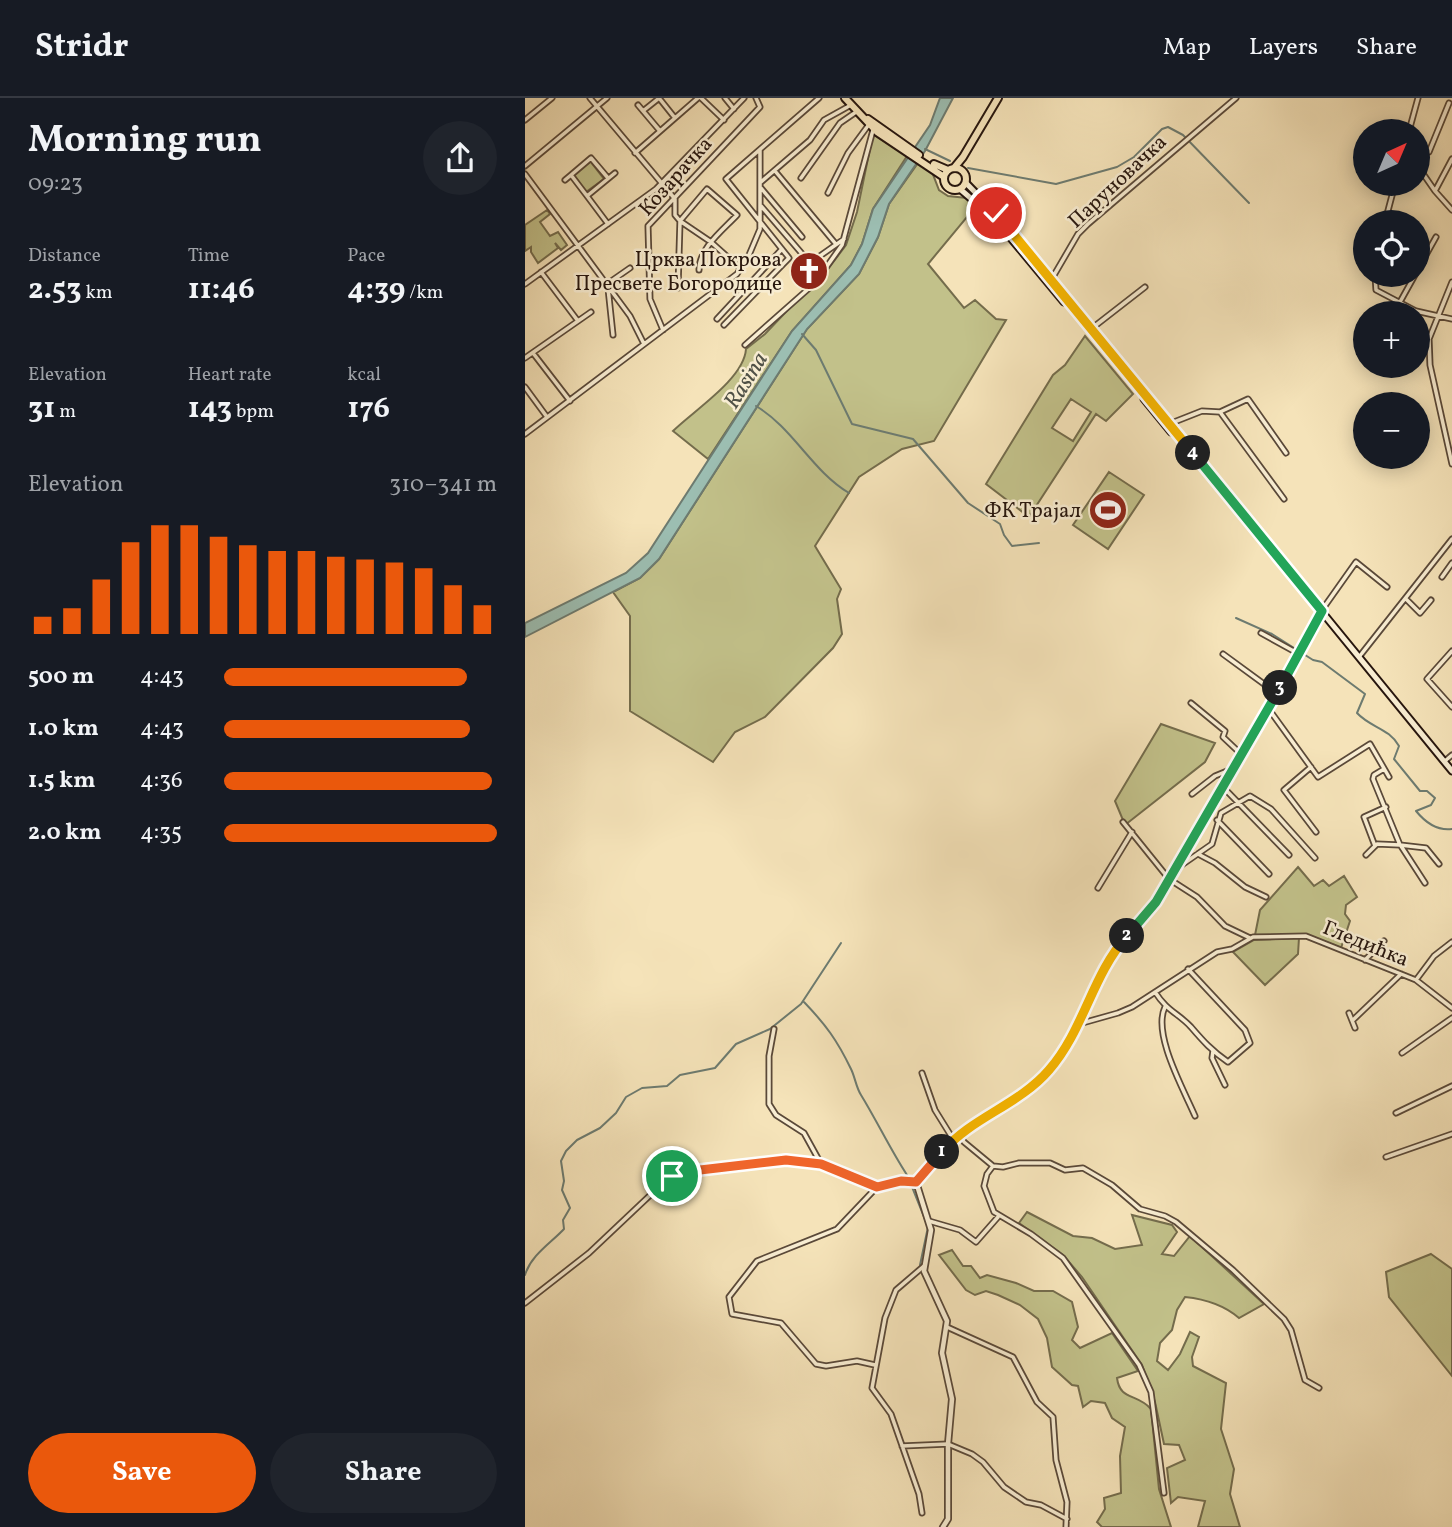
<!DOCTYPE html>
<meta charset="utf-8">
<style>
body{margin:0;font-family:Vollkorn,serif;background:#20242c;color:#f1f3f6;height:100vh;display:flex;flex-direction:column;font-size:26px;white-space:nowrap}
*{box-sizing:border-box;margin:0}
p{font-size:23px;color:#9ea1a6}
.icon{flex:none;width:38px;height:38px;fill:none;stroke:currentColor;stroke-width:2;stroke-linecap:round;stroke-linejoin:round}
.map{position:relative;flex:1;overflow:hidden}
.details{display:flex;flex-direction:column;background:#171b24;width:525px}
.details>*{flex:none}
.needle{width:46px;rotate:44deg}
.fabs{position:absolute;left:828px;top:21px;display:grid;gap:14px}
.fabs a{display:grid;place-items:center;width:77px;height:77px;border-radius:50%;background:#171b24;box-shadow:0 4px 18px #0003;font-size:35px}
.pin{position:absolute;display:grid;place-items:center;width:60px;height:60px;color:#fff;margin:-30px;border:4px solid #fff;border-radius:50%;box-shadow:0 2px 7px #0007}
.km{position:absolute;width:35px;height:35px;margin:-18px;border-radius:50%;background:#222;color:#fff;font-size:19px;line-height:35px;text-align:center}
.round{display:grid;place-items:center;flex:none;width:74px;height:74px;border-radius:37px;background:#20242c}
.head{display:flex;align-items:center;justify-content:space-between;height:119px;padding:0 28px}
h1{font-size:38px;font-weight:700;line-height:52px}
.metrics{display:grid;grid-template-columns:repeat(3,1fr);gap:10px;height:119px;padding:7px 28px}
.metrics div{display:grid;align-content:center}
.metrics b{font-size:30px;font-weight:700}
.metrics small{font-size:19px;font-weight:400}
.metrics p{font-size:19px}
.chart{height:196px;padding:14px 28px}
.chart p{display:flex;justify-content:space-between}
.chart svg{width:100%;height:126px;margin-top:7px;stroke:#ea580c;stroke-width:6}
.button{display:flex;gap:14px;margin-top:auto;padding:14px 28px}
.button a{flex:1;height:80px;border-radius:42px;background:#ea580c;color:#fff;font-size:28px;font-weight:700;line-height:80px;text-align:center}
.button a+a{background:#20242c;color:#f1f3f6}
ul{padding:0 28px;list-style:none;font-size:23px}
li{display:grid;grid-template-columns:112px 84px 1fr;align-items:center;height:52px}
li i{height:18px;border-radius:9px;background:#ea580c}
header{display:flex;align-items:center;gap:42px;box-sizing:border-box;height:98px;padding:0 35px;background:#171b24;border-bottom:2px solid #363941}
header strong{font-size:33px}
nav{display:flex;gap:38px;margin-inline-start:auto;font-size:24px}
main{display:flex;flex:1;min-height:0}
.map>svg:first-child{display:block}
.green{fill:#c2c18a;stroke:#746c4c;stroke-width:2;fill-rule:evenodd}
.water{fill:#9cbeb2;stroke:#6d7b70;stroke-width:2}
.lines{fill:none;stroke-linecap:round;stroke-linejoin:round}
.stream{stroke:#6d7b70;stroke-width:2}
.minor-casing{stroke:#5a4939;stroke-width:7}
.tertiary-casing{stroke:#5a4939;stroke-width:8}
.secondary-casing{stroke:#27160e;stroke-width:9}
.primary-casing{stroke:#27160e;stroke-width:10}
.minor{stroke:#f8edd2;stroke-width:3.5}
.tertiary{stroke:#f8edd2;stroke-width:4.5}
.secondary{stroke:#f8edd2;stroke-width:5}
.primary{stroke:#f5e3b9;stroke-width:6}
.split-1-casing{stroke:#fff;stroke-width:14}
.split-2-casing{stroke:#fff;stroke-width:14}
.split-3-casing{stroke:#fff;stroke-width:14}
.split-4-casing{stroke:#fff;stroke-width:14}
.split-5-casing{stroke:#fff;stroke-width:14}
.split-1{stroke:#f0652b;stroke-width:9}
.split-2{stroke:#f5b400;stroke-width:9}
.split-3{stroke:#22a559;stroke-width:9}
.split-4{stroke:#22a559;stroke-width:9}
.split-5{stroke:#f5b400;stroke-width:9}
.labels{text-anchor:middle;stroke-width:5;stroke-linejoin:round;paint-order:stroke}
.street-label{font-size:21px;fill:#27160e;stroke:#f8edd2}
.poi-label{font-size:21px;fill:#27160e;stroke:#f8edd2;text-anchor:end}
.water-label{font-size:23px;font-style:italic;fill:#505147;stroke:#f8edd2}
</style>
<header>
<strong>Stridr</strong>
<nav><a>Map</a><a>Layers</a><a>Share</a></nav>
</header>
<main>
<section class="details">
<div class="head"><div><h1>Morning run</h1><p>09:23</p></div><a class="round"><svg class="icon" aria-label="share" viewBox="0 0 24 24"><path d="M12 15V3M7 8l5-5 5 5M5 13v7h14v-7"/></svg></a></div>
<div class="metrics">
<div><p>Distance</p><b>2.53<small> km</small></b></div>
<div><p>Time</p><b>11:46</b></div>
<div><p>Pace</p><b>4:39<small> /km</small></b></div>
</div>
<div class="metrics">
<div><p>Elevation</p><b>31<small> m</small></b></div>
<div><p>Heart rate</p><b>143<small> bpm</small></b></div>
<div><p>kcal</p><b>176</b></div>
</div>
<div class="chart"><p><span>Elevation</span>310–341 m</p>
<svg viewBox="0 0 160 44" preserveAspectRatio="none"><path d="M5 44V38M15 44V35M25 44V25M35 44V12M45 44V6M55 44V6M65 44V10M75 44V13M85 44V15M95 44V15M105 44V17M115 44V18M125 44V19M135 44V21M145 44V27M155 44V34"/></svg>
</div>
<ul>
<li><b>500 m</b>4:43<i style="width:89%"></i></li>
<li><b>1.0 km</b>4:43<i style="width:90%"></i></li>
<li><b>1.5 km</b>4:36<i style="width:98%"></i></li>
<li><b>2.0 km</b>4:35<i style="width:100%"></i></li>
</ul>
<div class="button"><a>Save</a><a>Share</a></div>
</section>
<div class="map">
<svg width="927" height="1429" viewBox="0 0 927 1429">
<rect width="100%" height="100%" fill="#f5e3b9"/>
<filter id="stains"><feTurbulence type="fractalNoise" baseFrequency=".00286" numOctaves="4"/><feColorMatrix values="0 0 0 0 .2 0 0 0 0 .09 0 0 0 0 .02 0 0 0 .5 -.17"/></filter>
<radialGradient id="worn" r=".72"><stop offset=".6" stop-color="#630" stop-opacity="0"/><stop offset="1" stop-color="#630" stop-opacity=".3"/></radialGradient>
<path class="green" d="M348,36L382,58L348,111L337,146L326,167L267,233L183,361L148,333C168,313 219,281 221,251L240,236L277,197L291,187L321,147L332,114Z
M65,63L79,81L61,94L49,77Z
M393,65L407,74L414,92L423,98L442,100L452,107L403,166L439,210L450,202L471,221L481,222L409,343L377,351L334,379L290,448L316,491L312,501L317,536L308,550L240,619L210,634L188,664L105,613V518L88,494L115,480L134,461L282,231L334,176L353,139L364,106Z
M22,112L25,116L15,124L25,138L33,134L42,147L36,152L30,145L33,150L13,165L6,154V149L0,153V127Z
M560,238L608,296L581,323L571,316L504,419L461,386L528,277L540,267ZM546,301L566,314L548,343L527,330Z
M584,374L619,397L583,451L548,427Z
M636,626L690,645L680,664L600,727L590,703Z
M773,769L789,788L798,782L804,788L819,778L832,799L821,807L820,816L825,823L816,850L783,837H730L735,812Z
M774,840L773,856L740,887L708,854L729,842Z
M502,1114L548,1138L567,1140L590,1151L617,1147L607,1117L647,1127L652,1134L637,1156L649,1158L665,1138L739,1206L714,1220C699,1207 679,1201 660,1199L652,1212L647,1232L635,1245L632,1263L643,1272L655,1256L665,1234L674,1239L667,1259L668,1268L701,1285L696,1331L709,1371L705,1396L715,1429H673L680,1403L653,1399L646,1405L642,1370L660,1362L654,1347L639,1346L630,1304L617,1267L557,1179L538,1157L494,1125Z
M427,1152L438,1168H446L455,1180L462,1177L491,1185L509,1193H528L547,1204L553,1229L547,1242L555,1250L587,1235L613,1273L592,1280C595,1303 612,1295 626,1311L634,1391L646,1429H577L572,1424L580,1411L579,1400L596,1395L595,1358L600,1329L587,1320L580,1305L566,1303L558,1309L553,1288L547,1287L527,1269L522,1240L513,1221L495,1207L473,1197L461,1193L450,1197L441,1192L414,1157Z
M906,1156L927,1171V1278L864,1199L861,1174Z"/>
<path class="water" d="M415,0H428L400,53L364,106L353,139L334,176L282,231L134,461L115,480L0,539V525L101,475L123,455L267,233L326,167L337,146L348,111L405,27Z"/>
<g class="lines">
<path class="stream" d="M400,51L425,63
M443,70L531,86L592,69L609,59L637,31L643,29L658,37L724,105
M277,236L291,252L327,326L388,341L443,405L475,426L479,437L487,448L514,445
M231,308C268,330 287,373 324,395
M711,520L747,536L788,562L797,564L840,596L832,615C846,630 864,630 874,648L869,661L895,693H902L910,700L906,707L891,713C900,724 912,733 927,731
M279,904C301,927 312,942 326,971C330,979 331,989 336,997C352,1023 365,1051 382,1077
M387,1089L403,1129L395,1167
M0,1177C6,1157 26,1145 39,1131L38,1122L45,1110L37,1092L39,1083L36,1063L41,1053L52,1042L75,1030L91,1015L101,999L117,990L142,988L155,977L190,970L211,946L245,931L276,906L316,845"/>
<defs>
<path id="minor" d="M65,0L150,101V117L155,123L153,190
M134,0L150,20
M176,0L199,22
M200,0L209,11
M113,7L135,33
M118,13L133,1
M0,22L27,0
M884,33L893,0
M892,41L899,53L904,54L924,5
M110,55L173,0
M892,67L910,93L927,112
M0,68L82,0
M250,73L310,145
M0,76L105,218L119,246
M276,80L315,25L331,14
M40,82L46,77
M236,84L285,42L299,22L326,7
M236,90L277,139
M910,93L927,61
M303,95L323,55L345,25
M62,98L46,77L66,60L83,80
M236,108L285,165L319,141
M155,123L182,91L212,117C198,132 174,150 174,172
M155,123L186,144L216,171
M860,124L870,86
M83,126L62,98L90,75
M892,173L911,139
M16,174L53,223
M850,177L851,192L891,213L927,221
M525,184L553,136L563,126L711,0
M927,184L904,241L905,267L927,366
M0,186L131,91L219,0
M82,186L105,170
M83,190L88,237
M875,204L890,177
M192,221L257,151
M199,227L264,160L201,81L294,0
M566,231L620,189
M138,232L125,201L123,128L235,9L231,0
M220,247L290,185L317,147L348,32
M8,255L45,303
M0,260L66,214
M0,289L22,319
M695,314L723,301L761,355
M644,326L677,313L695,314L759,401
M0,336L212,176L224,157L235,131V52
M917,479L927,465
M881,501L895,515L906,502
M797,512L831,464L862,489
M736,535L774,556
M927,553L902,581L927,609
M698,556L750,594
M834,559L927,441
M666,605L700,633L698,639L716,656
M743,610L793,679L845,646L864,679
M920,663L927,657
M786,669L759,692L791,734
M697,688L764,757
M667,696L690,678L707,671
M692,722L744,776
M598,724L644,781L672,799L700,828L725,840
M875,747L901,750L914,766
M850,748L839,719L861,709
M876,748L900,785
M673,756L690,765L720,789L741,799
M841,757L852,746L875,747L848,681L849,677L859,671
M651,771L687,746L696,715L725,698L746,711L790,760
M573,790L607,734
M840,862L859,843
M891,882L909,858L927,844
M630,894C642,913 653,915 666,929C678,943 687,953 703,964L725,945L720,932L663,871
M640,909C627,936 659,992 670,1018
M824,915L830,930
M828,922L876,876
M554,926L593,915L607,909L692,854L707,851L728,839L781,838L891,882L927,910
M249,931L244,958V1006L251,1017L279,1035L295,1064
M688,953L687,960L700,987
M877,955L927,920
M397,975L410,1012L428,1041
M871,1015L927,988
M434,1035L439,1044L468,1068L478,1069L494,1065H525L540,1072L558,1070L587,1087L615,1111L640,1118L651,1124L708,1172L759,1221L766,1232L780,1282L794,1290
M861,1059L927,1036
M468,1068L462,1076L459,1088L469,1114L506,1136L538,1160L614,1267L626,1294L639,1395
M404,1123L435,1132L451,1144L473,1119
M0,1205L64,1155L137,1086L158,1074L261,1062L296,1066L352,1089
M422,1229L488,1259L512,1304L528,1319L531,1362L542,1404L541,1429
M350,1267L332,1263L301,1268L291,1266L256,1225L207,1216L204,1199L232,1163L312,1131L352,1089L376,1083L391,1084
M377,1348L423,1346L447,1356L458,1364L479,1389L501,1404L516,1407L542,1421
M397,1415L394,1396L366,1316L347,1290L360,1220L371,1192L399,1168"/>
<path id="tertiary" d="M418,1429L423,1421V1346L427,1301L417,1255L422,1223L399,1173L406,1132L391,1084L434,1035L486,1003L526,970L554,926L587,855L631,804L797,513"/>
<path id="secondary" d="M441,85L476,121L927,673
M435,91L470,121L539,204
M619,301L646,334"/>
<path id="primary" d="M320,0L352,34L419,79
M343,21L394,57
M409,66L423,72
M419 81a11 11 0 1 1 22 0a11 11 0 1 1-22 0Z
M429,70L438,59L473,0"/>
</defs>
<use href="#minor" class="minor-casing"/>
<use href="#tertiary" class="tertiary-casing"/>
<use href="#secondary" class="secondary-casing"/>
<use href="#primary" class="primary-casing"/>
<use href="#minor" class="minor"/>
<use href="#tertiary" class="tertiary"/>
<use href="#secondary" class="secondary"/>
<use href="#primary" class="primary"/>
</g>
<g class="lines">
<defs>
<path id="split-1" d="M147,1078L158,1074L261,1062L296,1066L352,1089L376,1083L391,1084L417,1054"/>
<path id="split-2" d="M417,1054C447,1019 494,1007 524,972C559,932 567,877 602,838"/>
<path id="split-3" d="M602,838L631,804L755,590"/>
<path id="split-4" d="M668,355L797,513L755,590"/>
<path id="split-5" d="M471,115L668,355"/>
</defs>
<use href="#split-1" class="split-1-casing"/>
<use href="#split-2" class="split-2-casing"/>
<use href="#split-3" class="split-3-casing"/>
<use href="#split-4" class="split-4-casing"/>
<use href="#split-5" class="split-5-casing"/>
<use href="#split-1" class="split-1"/>
<use href="#split-2" class="split-2"/>
<use href="#split-3" class="split-3"/>
<use href="#split-4" class="split-4"/>
<use href="#split-5" class="split-5"/>
</g>
<defs>
<symbol id="church-disc" viewBox="-11 -11 22 22"><circle r="9.5" fill="#8f2418" stroke="#f8edd2"/><path d="M-1.2-6h2.4v3.5h3.3v2.4h-3.3V6h-2.4V-.1h-3.3v-2.4h3.3Z" fill="#fff"/></symbol>
<symbol id="stadium-disc" viewBox="-11 -11 22 22"><circle r="9.5" fill="#8f2418" stroke="#f8edd2"/><path d="M0-5a6.5 5 0 1 0 0 10a6.5 5 0 1 0 0-10ZM-3.5-1.8h7v3.6h-7Z" fill="#fff"/></symbol>
</defs>
<g fill-rule="evenodd">
<use href="#church-disc" x="262" y="151" width="44" height="44"/>
<use href="#stadium-disc" x="561" y="390" width="44" height="44"/>
</g>
<g class="labels">
<g class="street-label">
<text transform="translate(150 78) rotate(-48)" y="7">Козарачка</text>
<text transform="translate(592 83) rotate(-43)" y="7">Паруновачка</text>
<text transform="translate(841 845) rotate(22)" y="7">Гледићка</text>
</g>
<g class="poi-label">
<text x="257" y="168">Црква Покрова<tspan x="257" dy="24">Пресвете Богородице</tspan></text>
<text x="556" y="419">ФК Трајал</text>
</g>
<g class="water-label">
<text transform="translate(220 282) rotate(-58)" y="8">Rasina</text>
</g>
</g>
<rect width="100%" height="100%" filter="url(#stains)"/>
<rect width="100%" height="100%" fill="url(#worn)"/>
</svg>
<div class="fabs">
<a><svg class="needle" viewBox="-14 -14 28 28"><path d="M0-13l5 13h-10z" fill="#e53935"/><path d="M0 13l5-13h-10z" fill="#9ea1a6"/></svg></a>
<a><svg class="icon" aria-label="locate" viewBox="0 0 24 24"><circle cx="12" cy="12" r="6"/><path d="M12 2v4M12 18v4M2 12h4M18 12h4"/></svg></a>
<a>+</a>
<a>−</a>
</div>
<div class="pin" style="left:147px;top:1078px;background:#1e9e55"><svg class="icon" aria-label="arrive" viewBox="0 0 24 24"><path d="M6 21V4h12l-3 4 3 4H6"/></svg></div>
<div class="pin" style="left:471px;top:115px;background:#d93025"><svg class="icon" aria-label="check" viewBox="0 0 24 24"><path d="M5 12l5 5 9-10"/></svg></div>
<b class="km" style="left:417px;top:1054px">1</b>
<b class="km" style="left:602px;top:838px">2</b>
<b class="km" style="left:755px;top:590px">3</b>
<b class="km" style="left:668px;top:355px">4</b>
</div>
</main>
